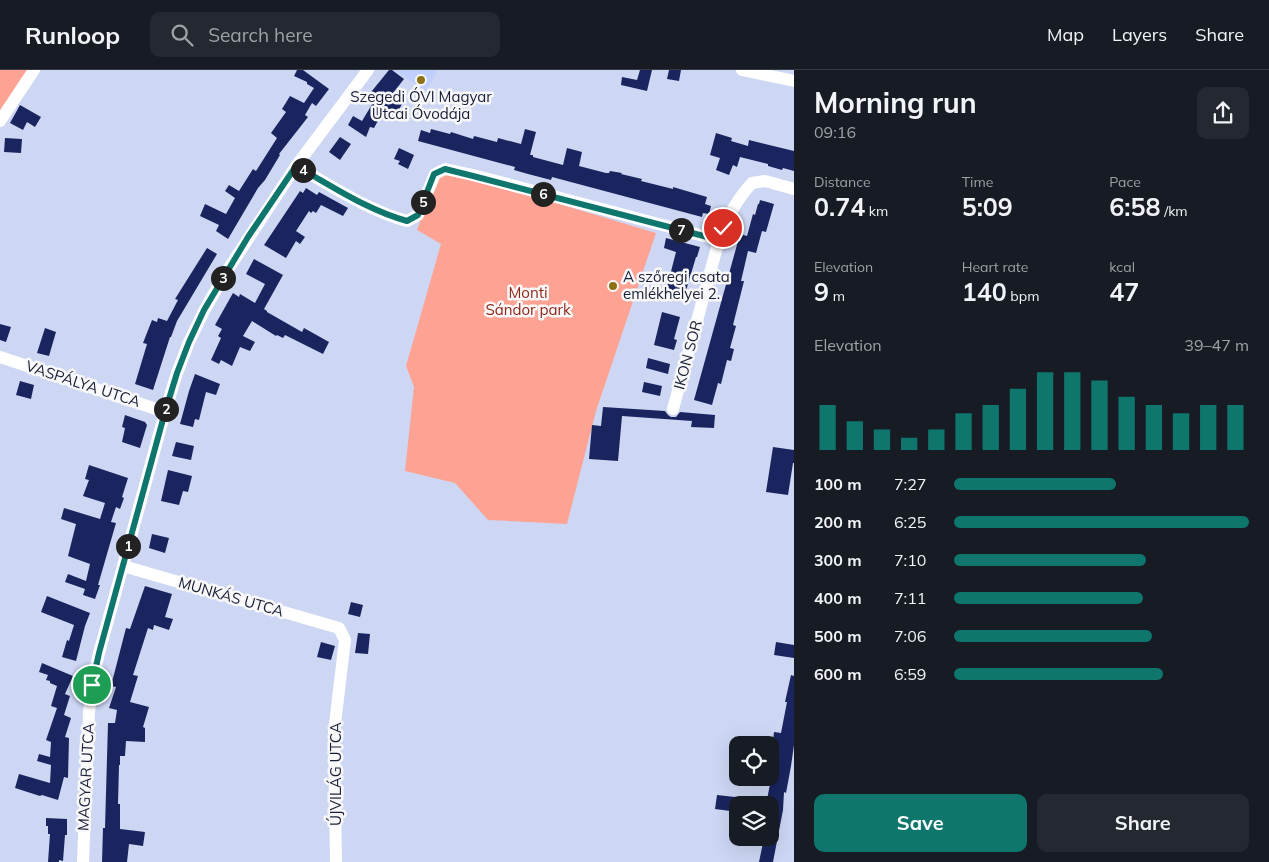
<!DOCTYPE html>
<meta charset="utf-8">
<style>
body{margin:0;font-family:Mulish,sans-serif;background:#242831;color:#f1f3f6;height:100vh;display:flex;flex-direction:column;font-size:19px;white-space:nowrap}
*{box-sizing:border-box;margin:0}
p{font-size:16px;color:#9ea1a6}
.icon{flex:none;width:28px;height:28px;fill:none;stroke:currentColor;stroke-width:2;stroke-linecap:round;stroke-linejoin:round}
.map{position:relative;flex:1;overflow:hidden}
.panel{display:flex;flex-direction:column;background:#171b24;width:475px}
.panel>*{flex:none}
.controls{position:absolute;left:729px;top:666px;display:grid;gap:10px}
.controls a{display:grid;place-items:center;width:50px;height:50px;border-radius:10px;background:#171b24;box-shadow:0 5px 20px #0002;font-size:25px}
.pin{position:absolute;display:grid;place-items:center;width:42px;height:42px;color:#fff;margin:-21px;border:2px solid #fff;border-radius:50%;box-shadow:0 1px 5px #0007}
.km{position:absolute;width:25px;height:25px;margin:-12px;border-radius:50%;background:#222;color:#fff;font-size:14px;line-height:25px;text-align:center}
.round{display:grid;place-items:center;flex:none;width:52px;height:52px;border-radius:10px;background:#242831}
.summary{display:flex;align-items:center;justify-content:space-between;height:85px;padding:0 20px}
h1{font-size:28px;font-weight:700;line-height:38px}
.metrics{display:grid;grid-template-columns:repeat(3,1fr);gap:8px;height:85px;padding:5px 20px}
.metrics div{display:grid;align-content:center}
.metrics b{font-size:25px;font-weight:700}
.metrics small{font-size:14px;font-weight:400}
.metrics p{font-size:14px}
.chart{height:140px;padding:10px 20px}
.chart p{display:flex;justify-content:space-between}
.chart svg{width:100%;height:90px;margin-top:5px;stroke:#0f766e;stroke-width:6}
.button{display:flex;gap:10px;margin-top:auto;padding:10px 20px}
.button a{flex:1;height:58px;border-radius:10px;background:#0f766e;color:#fff;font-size:20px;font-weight:700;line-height:58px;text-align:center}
.button a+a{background:#242831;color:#f1f3f6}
ul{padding:0 20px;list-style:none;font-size:16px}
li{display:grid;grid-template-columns:80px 60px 1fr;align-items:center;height:38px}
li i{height:12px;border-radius:6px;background:#0f766e}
header{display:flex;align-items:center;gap:30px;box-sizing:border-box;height:70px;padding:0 25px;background:#171b24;border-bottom:1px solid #363941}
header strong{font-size:24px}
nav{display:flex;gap:28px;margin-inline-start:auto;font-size:18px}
.search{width:350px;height:45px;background:#242831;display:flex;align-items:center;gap:12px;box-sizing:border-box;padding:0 18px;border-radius:10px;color:#9ea1a6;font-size:19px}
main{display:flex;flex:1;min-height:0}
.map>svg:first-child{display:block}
.built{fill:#bfcffe}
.green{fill:#fea393}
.building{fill:#1a255f}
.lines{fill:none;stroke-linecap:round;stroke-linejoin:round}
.minor{stroke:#fff;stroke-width:12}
.route-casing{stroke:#fff;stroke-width:10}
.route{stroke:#0f766e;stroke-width:6}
.poi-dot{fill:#8d7114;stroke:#f8f8f8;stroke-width:2}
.labels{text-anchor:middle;stroke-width:5;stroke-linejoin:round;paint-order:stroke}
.poi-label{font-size:15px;fill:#171e38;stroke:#f8f8f8}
.park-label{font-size:15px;fill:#91271a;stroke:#f8f8f8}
.street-label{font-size:15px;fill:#171e38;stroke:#f8f8f8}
</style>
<header>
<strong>Runloop</strong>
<div class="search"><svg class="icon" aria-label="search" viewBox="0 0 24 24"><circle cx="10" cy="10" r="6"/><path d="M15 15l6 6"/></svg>Search here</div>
<nav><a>Map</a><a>Layers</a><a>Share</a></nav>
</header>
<main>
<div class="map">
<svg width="794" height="792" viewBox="0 0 794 792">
<rect width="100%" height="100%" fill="#cdd7f4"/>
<path class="built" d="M394,0H438L426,21Z"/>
<path class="green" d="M0,0H30L0,46Z
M445,103H456L656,163L596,341L567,454L488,450L455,413L405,401L414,317L406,296L441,174L417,160L435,109Z"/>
<path class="building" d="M297,0H303L329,19L316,36L312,33L305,45L308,47L279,84L280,85L265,110L258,118L228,169L216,161L219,155L200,146L205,134L226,144L235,128L225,121L229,115L239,121L253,99L256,101L277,68L271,63L286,42L282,39L290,26L304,33L314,18L307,14V12L294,6Z
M389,0H392L404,9L389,28L402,34L395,47L384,40L374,58L370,57L366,67L348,55L353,46L362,51L374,31L367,27Z
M640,0H652L647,21L621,15L622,7L637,10Z
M669,0H681L679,11L667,9Z
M20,35L41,47L35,57L27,52L23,60L10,53Z
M431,59L450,64L451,62L473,69L474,66L497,72L498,68L521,74L525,59L536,62L530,85H533V87L563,95L567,78L582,82L579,96L606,103H609L610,101L622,103L621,104L642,109L641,111L673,119V117L707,127L705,134L711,136L709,144L703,143L702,147L552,107L551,110L528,104L514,100L515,97L418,71L421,60L430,63Z
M716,63L732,68L731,71L748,76L749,70L794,81V101L783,98L782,100L768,96V94L740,87L737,97L733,95L729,105L716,100L720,88L710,85Z
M340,67L351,74L340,90L329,82Z
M5,68L22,69L21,83L4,82Z
M399,78L414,85L408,99L398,94L400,91L394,89Z
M306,118L317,125L319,122L348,138L343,146L321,135L316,143L313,141L311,143L309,141L296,161L305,167L300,174L296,171L286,188L264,175L300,121L303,123Z
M760,130L774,134L766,162L762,161L756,183L748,181L741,211H744L733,255L736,256L730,278L734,279L731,291L727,290L721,314L718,313L712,335L694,330L740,164L747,166L753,144L755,145L758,134H759Z
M666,168L700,177L697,187H696L683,231L661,226L664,216L667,217L676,182L664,178Z
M207,178L217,184L177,251L171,267H170L153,320L135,314L147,274L143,273L152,250L157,252L158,248L167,251L178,230L175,229Z
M254,189L283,205L264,239L267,241V242L302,262L304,258L329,272L323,284L285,265L283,268L277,265L276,266L252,251L243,266L255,272L250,281L240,277L232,296L221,290L219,294L211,290L221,268L218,266L222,259L215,255L233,223L239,227L240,224L255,233L265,214L246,204Z
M662,242L680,247L674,269L677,270L674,280L654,275Z
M0,254L11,257L6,272L0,270Z
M45,258L56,262L49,286L37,283Z
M648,288L670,294L668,304L646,298Z
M195,304L220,314L216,325L206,322L199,350L195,349L193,357L180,354L189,321Z
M20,311L34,315L31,329L16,325Z
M644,312L662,316L660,326L642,322Z
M603,337L665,341L668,345L671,347H676L680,342L715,345L714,358L691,357L692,351L622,346L618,391L589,389L592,355L601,356Z
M125,345L145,352L147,355L140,378L122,372L125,358L122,357Z
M176,372L194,376L191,390L172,386Z
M773,377L794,380V393H793L788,425L766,422Z
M89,395L128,408L122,427L124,428L120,439L116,437L111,452L116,453L98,515H100L95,529L83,525L85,519L65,512L68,504L86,511L90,494L68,486L76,454L61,449L64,438L100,449L105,433L83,426L89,410L85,409Z
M168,400L192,406L188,422L183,421L179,435L161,431Z
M152,464L169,468L165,483L149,478Z
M145,516L172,524L165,547L173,549L169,560L154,555L153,560L148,558L133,605L138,606L130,632L149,637L143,657L145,658V672L126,671L125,686H120V695H119L118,734H120V759L145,762L143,776L129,774L127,792H102L103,758H105L108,653H115L117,640L109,638L116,617L111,616L126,558L130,559Z
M47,526L90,543L85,556L76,591L62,587L67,570L69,571L74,555L41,542Z
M351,532L363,535L360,547L348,544Z
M358,563L370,564L368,584L355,583Z
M321,572L335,576L331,590L317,587Z
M776,572L794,575V588L774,585Z
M42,593L73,606L65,624L70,626L64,645L71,648L65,667L69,668L68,708L64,707L58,730L42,725L40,726L15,718L19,704L50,713L51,695L37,691L39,684L50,687L51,672L46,670L57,638L51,636L57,616L50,613V611L46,610L48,605L39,602Z
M791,605L794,606V675L791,696L786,723L784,722L783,740L773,792H759L764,768H770V735H766L774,693L770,692V680H772L774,662L781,663L787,632H785Z
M717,725L762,730V735H738V742L715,739Z
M46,748L67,749V765H65L63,791L59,790V792H48L50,764H48V756H46Z"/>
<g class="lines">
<path class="minor" d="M742,0L794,11
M0,51L34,0
M296,96C332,116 367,140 407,151L418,145L435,104L445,99L473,105L719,170L673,339
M719,170C726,150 738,128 752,113L765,111L794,119
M0,287L165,342
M123,496L339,558L345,570L334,662L336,792
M83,792L89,643L92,615L99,583L123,496L165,342L177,303L189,272L204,241L225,204L296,96L368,0"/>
</g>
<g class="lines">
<defs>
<path id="route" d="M92,615L99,583L165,342L177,303L189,272L204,240L248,167L296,96C332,116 367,140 407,151L418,145L434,104L445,99L473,106L719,170L723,158"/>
</defs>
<use href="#route" class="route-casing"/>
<use href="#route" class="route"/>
</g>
<g class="poi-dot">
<circle cx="421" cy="10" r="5"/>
<circle cx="613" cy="216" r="5"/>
</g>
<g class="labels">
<g class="poi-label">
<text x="421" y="32">Szegedi ÓVI Magyar<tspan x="421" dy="17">Utcai Óvodája</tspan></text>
<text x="623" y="212" text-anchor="start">A szőregi csata<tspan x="623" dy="17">emlékhelyei 2.</tspan></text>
</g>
<g class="park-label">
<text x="528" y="228">Monti<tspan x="528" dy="17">Sándor park</tspan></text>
</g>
<g class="street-label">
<text transform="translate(688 285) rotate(-75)" y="5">IKON SOR</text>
<text transform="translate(83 314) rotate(18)" y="5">VASPÁLYA UTCA</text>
<text transform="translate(231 527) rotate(16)" y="5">MUNKÁS UTCA</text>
<text transform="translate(336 704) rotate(-90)" y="5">ÚJVILÁG UTCA</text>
<text transform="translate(86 707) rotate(-87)" y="5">MAGYAR UTCA</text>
</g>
</g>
</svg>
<div class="controls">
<a><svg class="icon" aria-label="locate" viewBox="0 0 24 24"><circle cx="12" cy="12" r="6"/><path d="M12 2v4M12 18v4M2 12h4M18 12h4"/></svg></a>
<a><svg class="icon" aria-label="layers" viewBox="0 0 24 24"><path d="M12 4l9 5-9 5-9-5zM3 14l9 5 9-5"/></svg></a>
</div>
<div class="pin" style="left:92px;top:615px;background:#1e9e55"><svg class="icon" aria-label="arrive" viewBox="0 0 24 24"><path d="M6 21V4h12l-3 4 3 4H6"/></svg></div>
<div class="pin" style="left:723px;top:158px;background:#d93025"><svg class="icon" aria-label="check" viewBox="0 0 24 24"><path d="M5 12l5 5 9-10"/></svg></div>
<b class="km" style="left:128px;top:476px">1</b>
<b class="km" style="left:166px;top:339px">2</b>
<b class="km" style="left:223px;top:208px">3</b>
<b class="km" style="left:303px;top:100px">4</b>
<b class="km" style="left:423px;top:132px">5</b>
<b class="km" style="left:543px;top:124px">6</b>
<b class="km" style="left:681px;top:160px">7</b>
</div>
<section class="panel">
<div class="summary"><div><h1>Morning run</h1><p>09:16</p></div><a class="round"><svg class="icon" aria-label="share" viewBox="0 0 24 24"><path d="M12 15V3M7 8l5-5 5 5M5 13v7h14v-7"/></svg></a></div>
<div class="metrics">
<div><p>Distance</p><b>0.74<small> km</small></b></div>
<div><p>Time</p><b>5:09</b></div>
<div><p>Pace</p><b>6:58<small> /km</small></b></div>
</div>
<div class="metrics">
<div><p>Elevation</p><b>9<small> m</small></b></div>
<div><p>Heart rate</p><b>140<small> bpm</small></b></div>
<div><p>kcal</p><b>47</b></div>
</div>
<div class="chart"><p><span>Elevation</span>39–47 m</p>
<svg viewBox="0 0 160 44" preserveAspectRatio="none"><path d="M5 44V22M15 44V30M25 44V34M35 44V38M45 44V34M55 44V26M65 44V22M75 44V14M85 44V6M95 44V6M105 44V10M115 44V18M125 44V22M135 44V26M145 44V22M155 44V22"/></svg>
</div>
<ul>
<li><b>100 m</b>7:27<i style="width:55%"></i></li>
<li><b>200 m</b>6:25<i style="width:100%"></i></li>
<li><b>300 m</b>7:10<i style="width:65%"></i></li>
<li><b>400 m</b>7:11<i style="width:64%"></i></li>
<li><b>500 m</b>7:06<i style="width:67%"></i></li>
<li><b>600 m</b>6:59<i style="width:71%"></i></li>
</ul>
<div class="button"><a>Save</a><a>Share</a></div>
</section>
</main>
